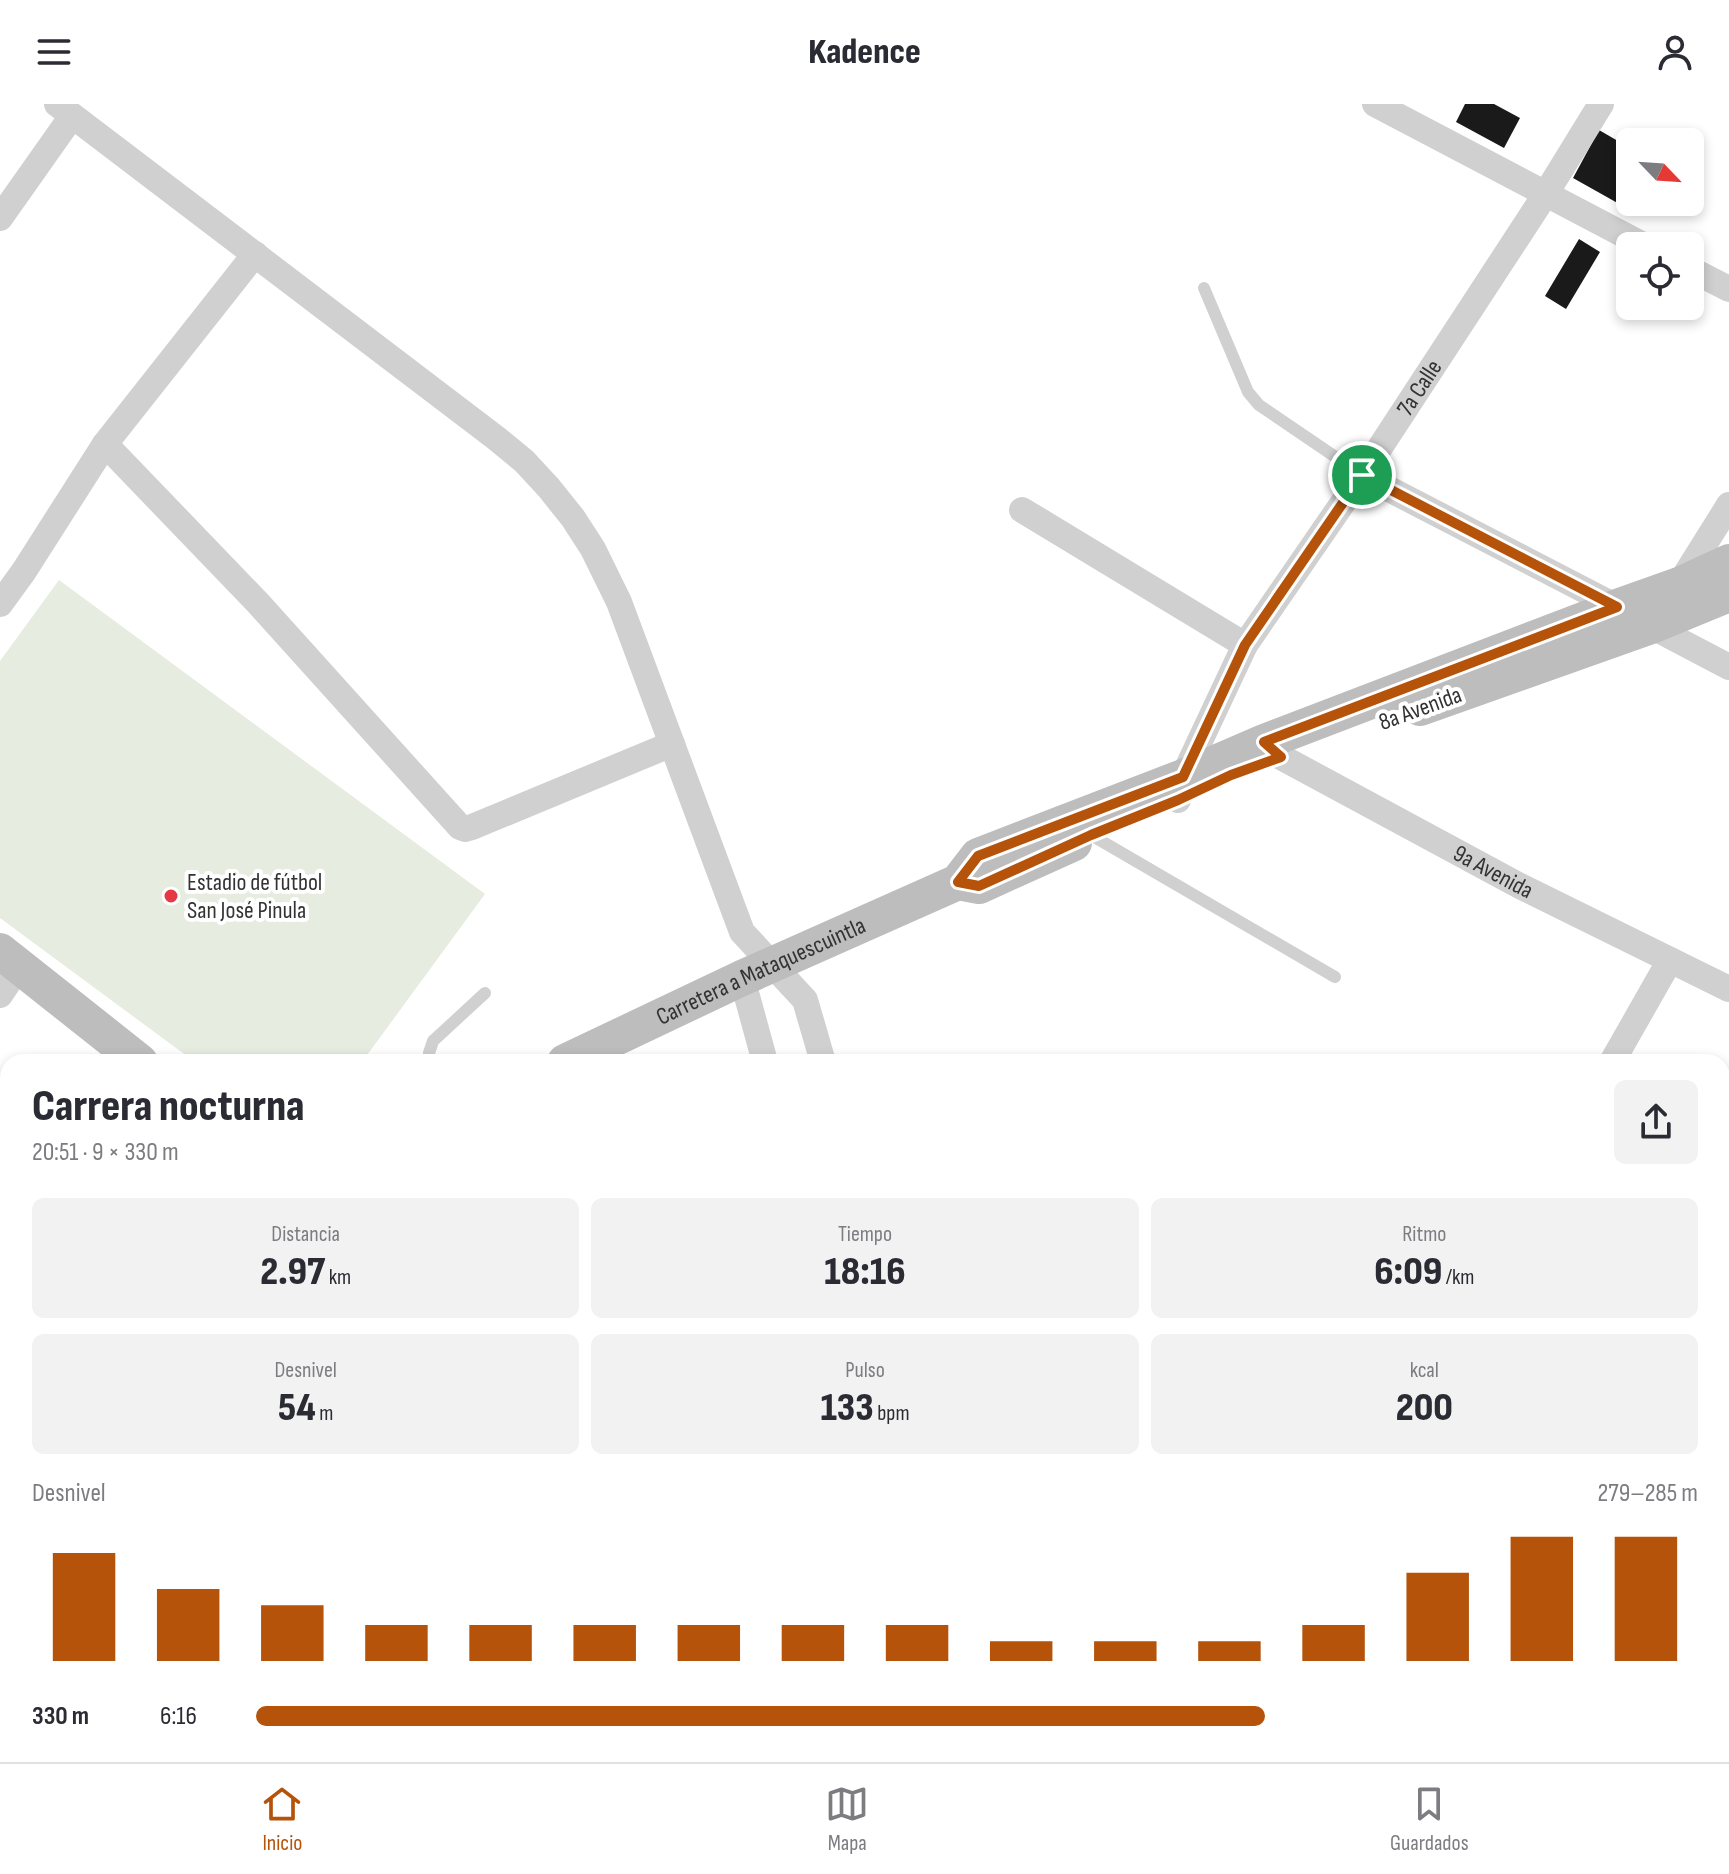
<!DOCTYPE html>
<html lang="es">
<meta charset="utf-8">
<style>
body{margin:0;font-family:"Sofia Sans Condensed",sans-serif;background:#f2f2f3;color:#2b2b33;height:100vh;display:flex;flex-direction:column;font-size:30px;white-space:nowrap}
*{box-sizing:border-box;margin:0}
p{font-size:26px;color:#7c7c81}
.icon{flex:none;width:44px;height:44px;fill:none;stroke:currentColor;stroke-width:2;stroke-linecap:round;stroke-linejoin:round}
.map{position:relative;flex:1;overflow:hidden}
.sheet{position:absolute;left:0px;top:950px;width:1730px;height:708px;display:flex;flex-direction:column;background:#fff;border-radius:24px 24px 0 0;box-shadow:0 4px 12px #0003}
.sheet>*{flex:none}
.needle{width:52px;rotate:115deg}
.controls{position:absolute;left:1616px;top:24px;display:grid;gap:16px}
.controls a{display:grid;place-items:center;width:88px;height:88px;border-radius:12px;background:#fff;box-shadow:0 4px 12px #0003;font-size:40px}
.pin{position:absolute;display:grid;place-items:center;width:68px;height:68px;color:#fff;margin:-34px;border:4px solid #fff;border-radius:50%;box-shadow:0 2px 8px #0007}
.round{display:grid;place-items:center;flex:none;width:84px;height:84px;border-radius:12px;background:#f2f2f3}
.headline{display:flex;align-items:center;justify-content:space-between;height:136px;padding:0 32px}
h1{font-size:44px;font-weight:800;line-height:60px}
.metrics{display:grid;grid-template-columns:repeat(3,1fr);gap:12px;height:136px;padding:8px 32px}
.metrics div{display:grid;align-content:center;border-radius:12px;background:#f2f2f3;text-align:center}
.metrics b{font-size:40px;font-weight:800}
.metrics small{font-size:22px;font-weight:400}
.metrics p{font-size:22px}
.chart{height:224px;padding:16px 32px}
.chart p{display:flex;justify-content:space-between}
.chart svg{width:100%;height:144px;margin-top:8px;stroke:#b45309;stroke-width:6}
ul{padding:0 32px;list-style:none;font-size:26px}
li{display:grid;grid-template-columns:128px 96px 1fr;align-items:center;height:60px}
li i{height:20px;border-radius:10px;background:#b45309}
header{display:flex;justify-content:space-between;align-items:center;height:104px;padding:0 32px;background:#fff;font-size:36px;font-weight:800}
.menu{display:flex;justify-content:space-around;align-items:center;height:112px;border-top:2px solid #e1e1e2;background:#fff;font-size:22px;color:#7c7c81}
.menu a{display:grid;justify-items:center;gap:4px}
.menu .on{color:#b45309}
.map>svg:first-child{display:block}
.green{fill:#e6ecdf}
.building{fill:#1a1a1a}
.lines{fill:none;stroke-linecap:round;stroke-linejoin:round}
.lane{stroke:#d0d0d0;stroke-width:12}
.street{stroke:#d0d0d0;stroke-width:26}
.secondary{stroke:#bdbdbd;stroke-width:36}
.route-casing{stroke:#fff;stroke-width:16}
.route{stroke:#b45309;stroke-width:10}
.poi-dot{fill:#e63946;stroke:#fff;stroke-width:3}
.labels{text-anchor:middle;stroke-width:8;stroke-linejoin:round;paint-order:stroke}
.street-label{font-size:24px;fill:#333;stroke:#fff}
.poi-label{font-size:24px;fill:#333;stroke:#fff;text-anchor:start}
</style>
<header><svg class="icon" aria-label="menu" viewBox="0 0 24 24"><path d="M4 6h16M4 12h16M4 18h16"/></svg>Kadence<svg class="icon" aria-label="person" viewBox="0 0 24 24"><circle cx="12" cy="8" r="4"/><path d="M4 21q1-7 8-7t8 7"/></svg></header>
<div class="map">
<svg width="1729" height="1658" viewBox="0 0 1729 1658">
<rect width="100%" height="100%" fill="#fff"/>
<path class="green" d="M59,476L485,790L362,958H195L0,814V557Z"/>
<path class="building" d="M1465,0H1494L1520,14L1504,44L1456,18Z
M1599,26L1630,44V98H1635L1630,106L1573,74Z
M1579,135L1600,148L1566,205L1545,192Z"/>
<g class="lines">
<path class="lane" d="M1204,184L1248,288L1259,301L1362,371
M1091,731L1335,873
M430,958L429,949L433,937L485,889"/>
<g class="street">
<path d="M57,0L496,334L524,357L549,384L573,414L593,445L619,498L742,828L805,896L823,958"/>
<path d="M1375,0L1645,142"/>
<path d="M0,114L72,12"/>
<path d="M1690,165L1729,185"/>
<path d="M105,340L258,499L460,723L465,725L472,723L672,640"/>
<path d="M1362,371L1617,503"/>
<path d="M1022,406L1245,541"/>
<path d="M1679,481L1729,401"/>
<path d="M0,500L24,467L105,340L255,150"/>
<path d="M1651,522L1729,563"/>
<path id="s1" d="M1264,638L1281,653L1520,782L1729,885"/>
<path id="s2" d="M1178,696L1183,673L1245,541L1362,371L1545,91L1601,0"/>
<path d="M742,874L765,958"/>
<path d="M0,891L20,861"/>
<path d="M1612,958L1670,856"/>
<path d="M749,1650L751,1658"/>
<path d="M956,1650L958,1658"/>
<path d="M1015,1650L1018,1658"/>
<path d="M1259,1650L1264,1658"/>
<path d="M1696,1650L1710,1658"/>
<path d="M97,1658L104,1650"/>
<path d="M428,1658L434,1650"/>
<path d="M1484,1658L1488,1650"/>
</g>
<g class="secondary">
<path d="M1420,604L1651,522L1729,490"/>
<path d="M958,778L979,782L1074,739"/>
<path d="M0,847L140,958"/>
<path id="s3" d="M565,958L742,874L958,778L978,752L1183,673L1264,638L1617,503L1679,481L1729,458"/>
<path d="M0,1162L8,1161"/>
</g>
</g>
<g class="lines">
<defs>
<path id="route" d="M1362,371L1617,503L1264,638L1281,653L1231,671L1178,696L1091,731L979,782L958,778L978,752L1183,673L1245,541Z"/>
</defs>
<use href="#route" class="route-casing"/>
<use href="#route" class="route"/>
</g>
<circle class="poi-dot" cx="171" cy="792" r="8"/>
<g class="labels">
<g class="street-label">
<text dy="8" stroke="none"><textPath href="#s2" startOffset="480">7a Calle</textPath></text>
<text transform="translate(1420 604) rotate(-20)" y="8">8a Avenida</text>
<text dy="8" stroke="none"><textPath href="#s1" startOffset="264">9a Avenida</textPath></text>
<text dy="8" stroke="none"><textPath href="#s3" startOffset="216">Carretera a Mataquescuintla</textPath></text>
</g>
<g class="poi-label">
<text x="187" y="786">Estadio de fútbol<tspan x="187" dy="28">San José Pinula</tspan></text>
</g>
</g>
</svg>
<div class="controls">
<a><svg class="needle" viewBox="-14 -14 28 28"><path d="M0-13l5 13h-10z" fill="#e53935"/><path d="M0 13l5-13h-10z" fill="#7c7c81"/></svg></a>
<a><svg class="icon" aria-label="locate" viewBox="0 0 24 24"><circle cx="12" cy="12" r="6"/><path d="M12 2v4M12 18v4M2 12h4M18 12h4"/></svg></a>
</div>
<div class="pin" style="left:1362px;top:371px;background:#1e9e55"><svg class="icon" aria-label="arrive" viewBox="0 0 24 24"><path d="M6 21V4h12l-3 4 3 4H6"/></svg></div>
<section class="sheet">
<div class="headline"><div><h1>Carrera nocturna</h1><p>20:51 · 9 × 330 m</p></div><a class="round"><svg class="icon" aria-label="share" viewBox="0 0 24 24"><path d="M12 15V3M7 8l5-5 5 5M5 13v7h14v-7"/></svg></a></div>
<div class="metrics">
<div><p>Distancia</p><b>2.97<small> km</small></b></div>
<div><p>Tiempo</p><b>18:16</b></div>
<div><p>Ritmo</p><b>6:09<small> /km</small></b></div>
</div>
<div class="metrics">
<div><p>Desnivel</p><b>54<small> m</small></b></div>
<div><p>Pulso</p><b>133<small> bpm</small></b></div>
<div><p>kcal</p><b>200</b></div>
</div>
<div class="chart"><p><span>Desnivel</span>279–285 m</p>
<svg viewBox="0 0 160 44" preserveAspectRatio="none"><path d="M5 44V11M15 44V22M25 44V27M35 44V33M45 44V33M55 44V33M65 44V33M75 44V33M85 44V33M95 44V38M105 44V38M115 44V38M125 44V33M135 44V17M145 44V6M155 44V6"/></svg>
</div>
<ul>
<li><b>330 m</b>6:16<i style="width:70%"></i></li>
</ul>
</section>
</div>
<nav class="menu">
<a class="on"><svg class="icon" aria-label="home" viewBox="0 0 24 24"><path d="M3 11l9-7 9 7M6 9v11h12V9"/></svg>Inicio</a>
<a><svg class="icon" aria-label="map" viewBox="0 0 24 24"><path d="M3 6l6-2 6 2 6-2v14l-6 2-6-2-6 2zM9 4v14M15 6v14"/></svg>Mapa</a>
<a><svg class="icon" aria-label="saved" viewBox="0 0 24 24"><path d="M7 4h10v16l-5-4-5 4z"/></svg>Guardados</a>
</nav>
